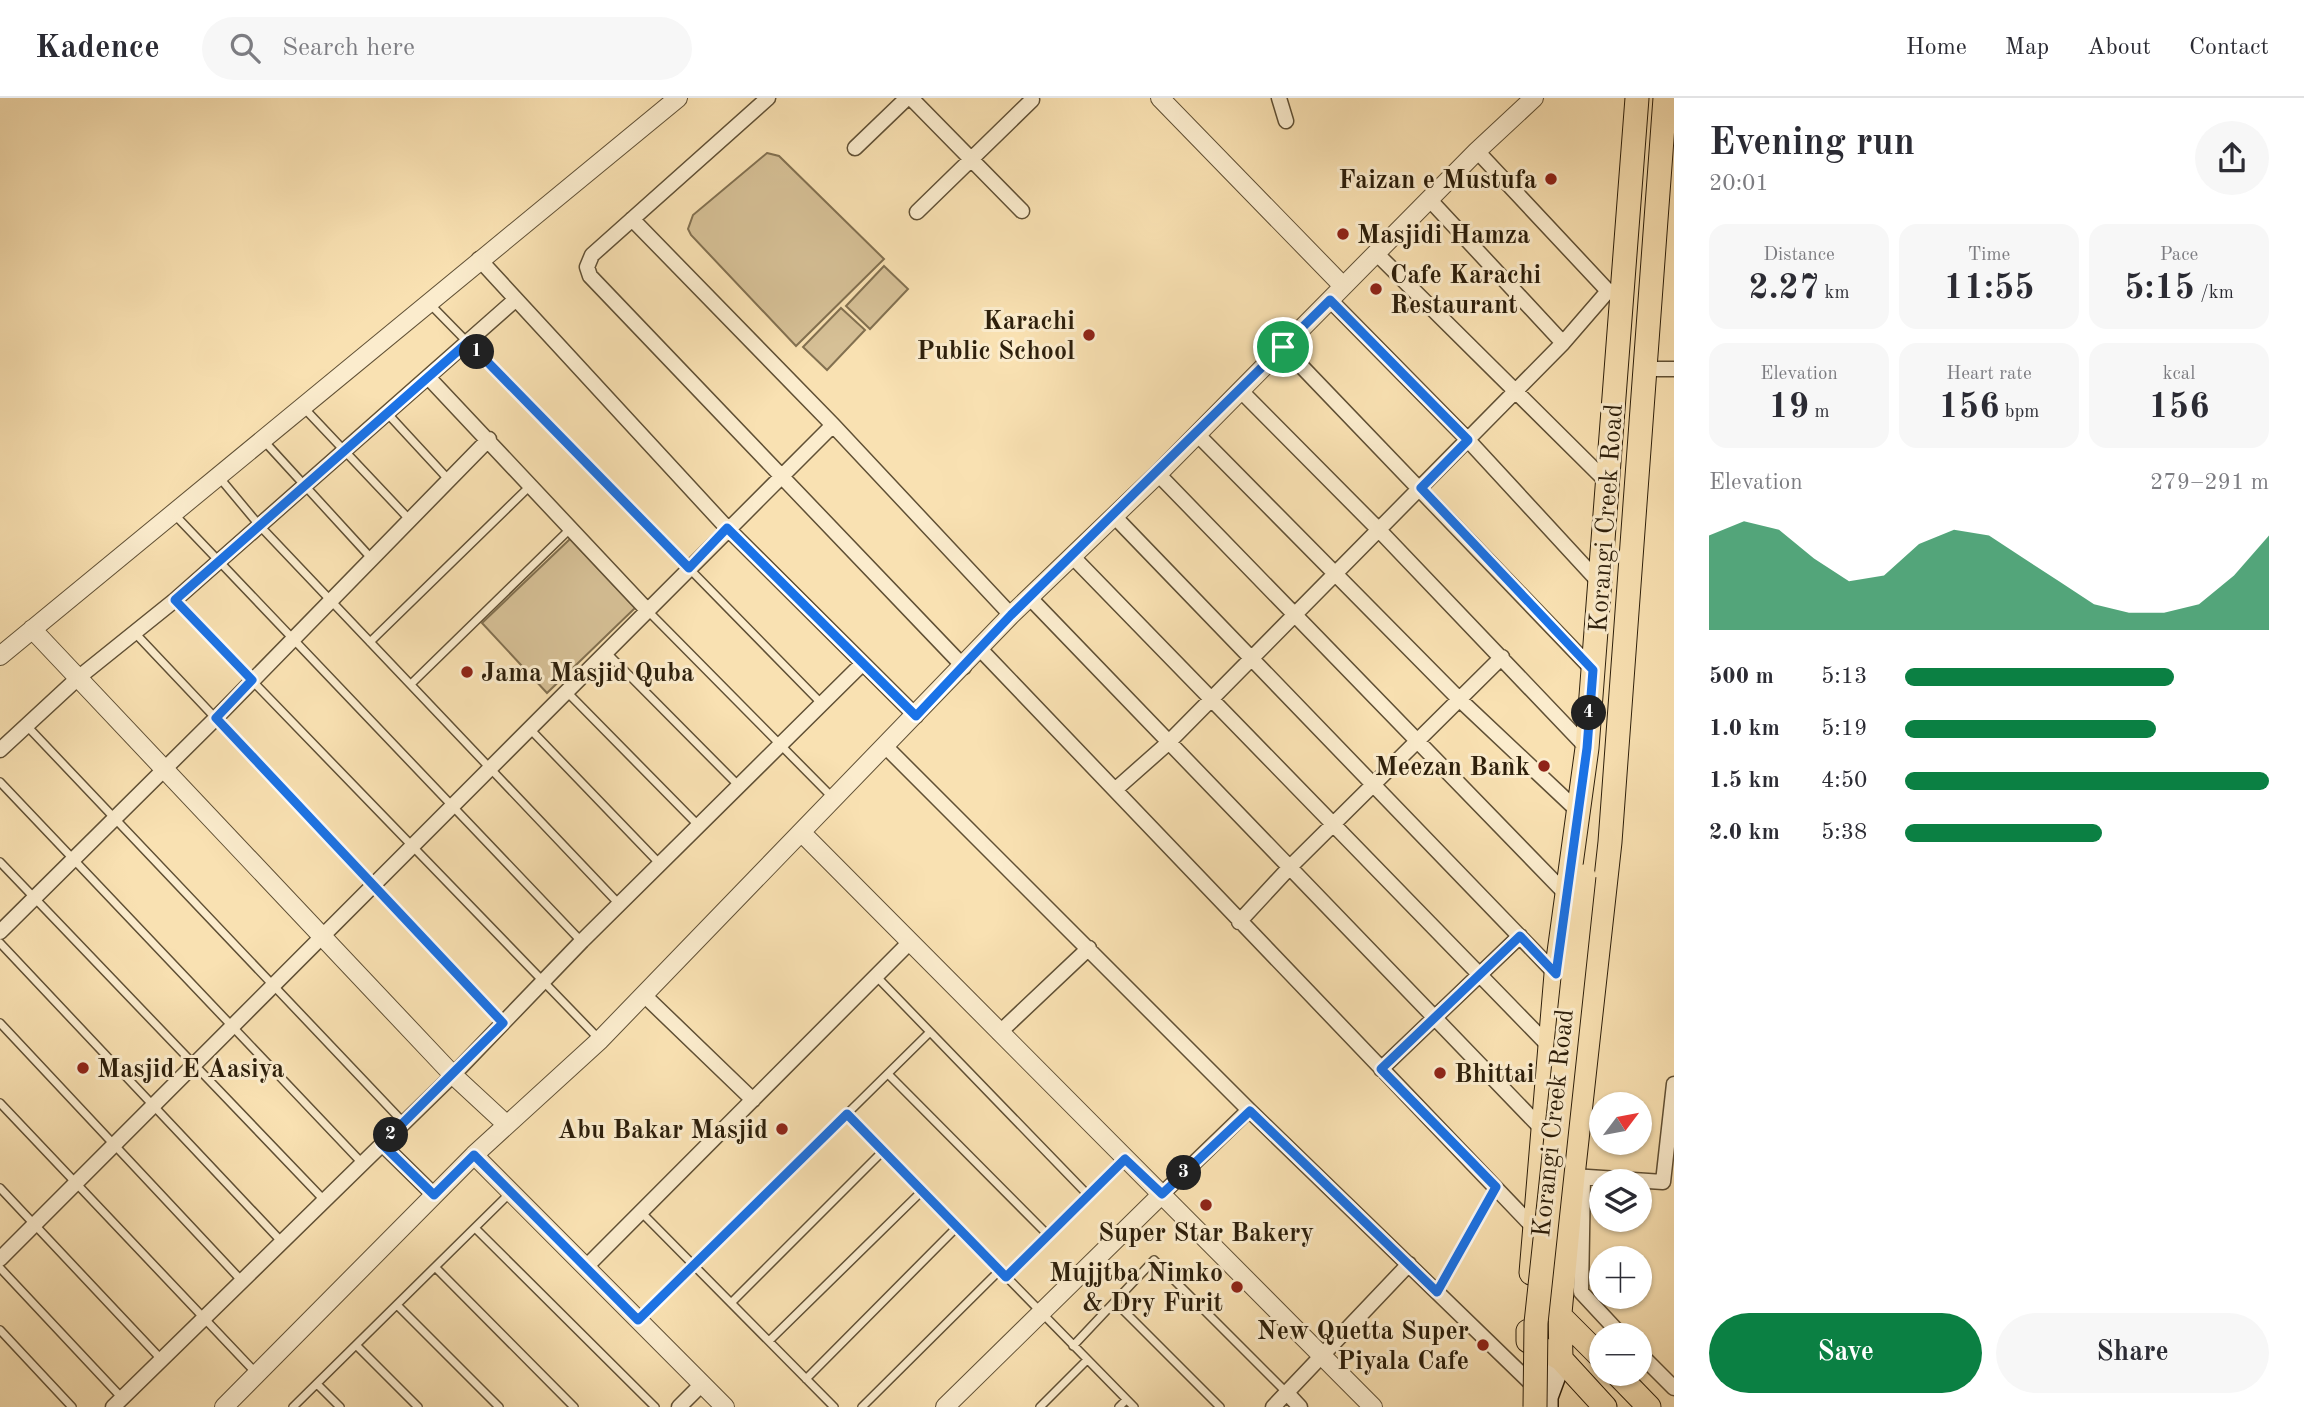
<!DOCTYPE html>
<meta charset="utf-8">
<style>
body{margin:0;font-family:"Old Standard TT",serif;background:#f7f7f7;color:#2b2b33;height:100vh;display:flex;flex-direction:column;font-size:26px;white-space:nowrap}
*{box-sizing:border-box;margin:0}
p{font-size:23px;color:#7c7c81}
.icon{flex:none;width:38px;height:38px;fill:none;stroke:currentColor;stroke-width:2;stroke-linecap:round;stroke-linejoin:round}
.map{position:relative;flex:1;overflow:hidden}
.drawer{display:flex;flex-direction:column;background:#fff;width:630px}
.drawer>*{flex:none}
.needle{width:46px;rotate:58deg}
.tools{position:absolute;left:1589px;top:994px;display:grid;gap:14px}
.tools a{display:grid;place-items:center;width:63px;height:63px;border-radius:50%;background:#fff;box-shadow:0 2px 5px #0004;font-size:35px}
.pin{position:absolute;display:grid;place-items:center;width:60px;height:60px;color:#fff;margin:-30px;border:4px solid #fff;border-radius:50%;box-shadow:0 2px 7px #0007}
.km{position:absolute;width:35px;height:35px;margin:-18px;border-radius:50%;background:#222;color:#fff;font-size:19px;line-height:35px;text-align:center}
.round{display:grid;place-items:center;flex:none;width:74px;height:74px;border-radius:37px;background:#f7f7f7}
.headline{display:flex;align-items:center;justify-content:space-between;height:119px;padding:0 35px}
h1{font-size:38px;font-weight:800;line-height:52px}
.metrics{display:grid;grid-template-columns:repeat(3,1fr);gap:10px;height:119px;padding:7px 35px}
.metrics div{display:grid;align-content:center;border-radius:18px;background:#f7f7f7;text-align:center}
.metrics b{font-size:35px;font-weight:800}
.metrics small{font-size:19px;font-weight:400}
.metrics p{font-size:19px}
.chart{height:196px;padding:14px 35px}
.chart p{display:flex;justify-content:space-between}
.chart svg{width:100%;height:126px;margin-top:7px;fill:#0b8043;opacity:.7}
.cta{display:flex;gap:14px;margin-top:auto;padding:14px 35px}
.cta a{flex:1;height:80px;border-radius:42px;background:#0b8043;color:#fff;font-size:28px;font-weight:800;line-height:80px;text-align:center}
.cta a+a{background:#f7f7f7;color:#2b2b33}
ul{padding:0 35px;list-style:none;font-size:23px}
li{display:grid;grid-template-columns:112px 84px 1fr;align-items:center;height:52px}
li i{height:18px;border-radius:9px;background:#0b8043}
header{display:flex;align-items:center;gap:42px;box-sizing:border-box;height:98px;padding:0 35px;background:#fff;border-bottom:2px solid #e1e1e2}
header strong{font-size:33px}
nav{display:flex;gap:38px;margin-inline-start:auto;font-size:24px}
.search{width:490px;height:63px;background:#f7f7f7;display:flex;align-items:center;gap:18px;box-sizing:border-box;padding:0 24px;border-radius:38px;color:#7c7c81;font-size:26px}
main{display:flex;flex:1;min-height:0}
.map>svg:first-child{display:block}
.green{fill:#d6c096;stroke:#827050;stroke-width:2}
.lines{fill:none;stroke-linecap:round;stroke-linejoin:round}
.service-casing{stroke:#605035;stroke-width:10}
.minor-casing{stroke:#605035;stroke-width:17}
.tertiary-casing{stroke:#605035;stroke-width:20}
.secondary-casing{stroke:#2d1f0b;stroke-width:24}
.primary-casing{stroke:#2d1f0b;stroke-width:25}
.service{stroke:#fbeccd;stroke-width:7}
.minor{stroke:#fbeccd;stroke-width:14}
.tertiary{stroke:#fbeccd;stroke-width:18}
.secondary{stroke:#fbeccd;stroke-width:21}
.primary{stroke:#f9e1b2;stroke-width:23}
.primary-bridge-casing{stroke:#2d1f0b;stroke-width:25;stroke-linecap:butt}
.primary-bridge{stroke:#f9e1b2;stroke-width:23}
.route-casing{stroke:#fff;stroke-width:14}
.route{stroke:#1a73e8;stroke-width:9}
.poi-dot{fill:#8f2418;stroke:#fbeccd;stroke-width:2.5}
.labels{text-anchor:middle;stroke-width:6;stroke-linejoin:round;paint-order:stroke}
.poi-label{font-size:26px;font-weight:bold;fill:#2d1f0b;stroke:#fbeccd;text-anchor:end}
.street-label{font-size:26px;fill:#2d1f0b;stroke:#fbeccd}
</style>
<header>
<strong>Kadence</strong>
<div class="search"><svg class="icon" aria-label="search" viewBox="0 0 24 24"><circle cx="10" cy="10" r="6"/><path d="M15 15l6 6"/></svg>Search here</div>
<nav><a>Home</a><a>Map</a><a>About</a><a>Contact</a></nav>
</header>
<main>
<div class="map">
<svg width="1674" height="1309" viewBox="0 0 1674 1309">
<rect width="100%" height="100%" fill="#f9e1b2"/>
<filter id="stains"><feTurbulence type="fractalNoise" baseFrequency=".00286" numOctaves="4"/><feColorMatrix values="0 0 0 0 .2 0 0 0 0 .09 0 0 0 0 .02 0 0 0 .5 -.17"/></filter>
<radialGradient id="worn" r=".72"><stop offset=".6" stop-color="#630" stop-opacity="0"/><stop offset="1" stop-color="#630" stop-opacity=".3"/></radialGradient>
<path class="green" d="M767,55L779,58L884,161L796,248L691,137L688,131L693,117Z
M884,168L908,191L870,231L846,208Z
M841,210L865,232L827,272L803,249Z
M570,441L635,510L547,595L482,525Z"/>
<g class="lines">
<defs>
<path id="service" d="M428,204L822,606
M304,310L409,421
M387,315L448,381
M264,343L372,461
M219,379L259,427L620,807
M174,416L581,843
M175,503L600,942
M648,513L832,699
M135,535L503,924
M370,544L530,388
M607,555L739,688
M411,586L570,431
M567,594L698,727
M27,628L404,1025
M530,631L660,766
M0,684L362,1065
M0,764L324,1102
M0,845L281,1143
M876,878L1088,1097
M0,925L241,1182
M888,976L1048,1137
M0,1005L257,1276
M847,1016L1134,1309
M0,1090L161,1261
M641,1114L834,1309
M475,1130L655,1309
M435,1169L574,1309
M0,1170L122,1300
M1006,1179L1125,1062
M1437,1194L1496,1089
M1115,1204L1220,1309
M731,1205L883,1053
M397,1207L499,1309
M639,1221L930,934
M0,1232L72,1309
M769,1243L922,1093
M356,1247L418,1309
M1073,1248L1154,1162L1287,1295
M806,1281L957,1129
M317,1286L340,1309
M293,1309L510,1095
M862,1309L1000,1172
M1040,1309L1087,1262
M1119,1309L1126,1302"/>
<path id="minor" d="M768,0L592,157L587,169L590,178L964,569
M911,0L1022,113
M1279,0L1286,23
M855,50L907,0
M1477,53L1608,193
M917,114L1032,2
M632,121L833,327L1011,517
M1376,155L1606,383
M479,161L727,430L916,618
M1330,202L1468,342L1598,483
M1563,245L1608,193H1615
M1283,249L1593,572
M1645,271H1674
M428,279L648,513
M1240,292L1379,432L1587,650
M1197,336L1459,601L1579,714
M1158,376L1568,798
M1114,418L1556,876
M1072,458L1550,949
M1030,500L1542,1031
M980,551L1536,1132
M886,649L1249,1012L1538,1292
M0,652L78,580L175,502L515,202
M1116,691L1168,645L1563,245L1429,101
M1239,824L1289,770L1502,559
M0,834L216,620L489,341
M644,897L753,1002
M999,935L1089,850
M1381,971L1520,838
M382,1046L434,1097
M1573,1078L1663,1084L1674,986
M1583,1080L1581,1194L1621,1237
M1162,1096L1249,1012
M0,1161L833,327
M586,1169L909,845
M1640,1256L1674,1290
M1287,1295L1300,1309
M113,1309L453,977L582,843L862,566
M679,1309L702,1286
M1273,1309L1409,1166"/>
<path id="tertiary" d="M1160,0L1343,188
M32,531L453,977L507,1027
M0,558L678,0
M802,735L1373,1309
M474,1057L725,1309
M224,1309L474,1057L600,942L1011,517L1158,376L1477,53L1534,0
M945,1309L1162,1096"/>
<path id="secondary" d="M1547,1309V1299L1561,1261"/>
<path id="primary" d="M1531,1175L1556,876L1587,650L1637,0
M1555,1213L1601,1259
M1528,1233V1243L1561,1261L1605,1309
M1561,1261L1560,1215L1573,1078L1610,744L1665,0
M1617,1276L1649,1309"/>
</defs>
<use href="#service" class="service-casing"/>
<use href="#minor" class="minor-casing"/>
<use href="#tertiary" class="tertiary-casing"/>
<use href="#secondary" class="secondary-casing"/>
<use href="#primary" class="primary-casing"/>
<use href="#service" class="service"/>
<use href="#minor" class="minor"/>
<use href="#tertiary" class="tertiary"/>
<use href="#secondary" class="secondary"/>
<use href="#primary" class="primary"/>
<defs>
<path id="primary-bridge" d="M1535,1309L1536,1225L1584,778"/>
</defs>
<use href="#primary-bridge" class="primary-bridge-casing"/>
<use href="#primary-bridge" class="primary-bridge"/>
</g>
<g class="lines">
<defs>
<path id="route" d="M1330,202L1468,342L1421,390L1593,572L1587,650L1556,876L1520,838L1381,971L1496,1089L1437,1194L1250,1013L1162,1096L1125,1061L1006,1179L847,1016L638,1222L474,1057L434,1097L382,1046L503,925L216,620L252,582L175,502L468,244L689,470L727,430L916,618L1011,517Z"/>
</defs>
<use href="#route" class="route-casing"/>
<use href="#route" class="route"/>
</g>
<g class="poi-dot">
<circle cx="1551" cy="81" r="7"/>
<circle cx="1343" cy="136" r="7"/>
<circle cx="1376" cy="191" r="7"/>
<circle cx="1089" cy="237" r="7"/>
<circle cx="467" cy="574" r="7"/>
<circle cx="1544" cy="668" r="7"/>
<circle cx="83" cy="970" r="7"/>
<circle cx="1440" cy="975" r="7"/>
<circle cx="782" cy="1031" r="7"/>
<circle cx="1206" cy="1107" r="7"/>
<circle cx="1237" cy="1189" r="7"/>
<circle cx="1483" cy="1247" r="7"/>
</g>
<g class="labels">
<g class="poi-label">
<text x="1537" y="90">Faizan e Mustufa</text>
<text x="1357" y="145" text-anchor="start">Masjidi Hamza</text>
<text x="1390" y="185" text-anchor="start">Cafe Karachi<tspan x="1390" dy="30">Restaurant</tspan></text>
<text x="1075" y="231">Karachi<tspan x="1075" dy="30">Public School</tspan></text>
<text x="481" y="583" text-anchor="start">Jama Masjid Quba</text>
<text x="1530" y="677">Meezan Bank</text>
<text x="97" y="979" text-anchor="start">Masjid E Aasiya</text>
<text x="1454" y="984" text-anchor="start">Bhittai</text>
<text x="768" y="1040">Abu Bakar Masjid</text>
<text x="1206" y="1143" text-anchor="middle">Super Star Bakery</text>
<text x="1223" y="1183">Mujjtba Nimko<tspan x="1223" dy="30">&amp; Dry Furit</tspan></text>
<text x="1469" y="1241">New Quetta Super<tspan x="1469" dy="30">Piyala Cafe</tspan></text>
</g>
<g class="street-label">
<text transform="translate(1605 420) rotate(-86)" y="9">Korangi Creek Road</text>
<text transform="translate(1552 1025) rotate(-84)" y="9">Korangi Creek Road</text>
</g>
</g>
<rect width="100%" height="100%" filter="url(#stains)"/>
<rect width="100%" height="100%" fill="url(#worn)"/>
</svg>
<div class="tools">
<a><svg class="needle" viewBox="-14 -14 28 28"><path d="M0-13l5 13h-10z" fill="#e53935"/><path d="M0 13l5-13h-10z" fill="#7c7c81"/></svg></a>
<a><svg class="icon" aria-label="layers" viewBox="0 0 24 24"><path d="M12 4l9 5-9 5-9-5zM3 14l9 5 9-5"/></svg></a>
<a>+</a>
<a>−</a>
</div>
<div class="pin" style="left:1283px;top:249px;background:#1e9e55"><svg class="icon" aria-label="arrive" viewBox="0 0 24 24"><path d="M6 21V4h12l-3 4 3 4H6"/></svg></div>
<b class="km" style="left:477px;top:254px">1</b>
<b class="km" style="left:391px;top:1037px">2</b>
<b class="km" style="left:1184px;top:1075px">3</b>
<b class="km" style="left:1589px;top:615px">4</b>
</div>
<section class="drawer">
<div class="headline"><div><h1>Evening run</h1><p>20:01</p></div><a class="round"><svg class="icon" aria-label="share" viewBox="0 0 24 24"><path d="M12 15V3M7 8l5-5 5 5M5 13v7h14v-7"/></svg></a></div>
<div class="metrics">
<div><p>Distance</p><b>2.27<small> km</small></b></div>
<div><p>Time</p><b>11:55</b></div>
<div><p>Pace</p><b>5:15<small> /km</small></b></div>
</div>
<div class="metrics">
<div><p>Elevation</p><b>19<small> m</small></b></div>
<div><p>Heart rate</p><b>156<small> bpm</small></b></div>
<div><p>kcal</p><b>156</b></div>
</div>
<div class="chart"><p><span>Elevation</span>279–291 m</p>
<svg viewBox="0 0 160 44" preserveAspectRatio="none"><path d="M0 44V11L10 6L20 9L30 19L40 27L50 25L60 14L70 9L80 11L90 19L100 27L110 35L120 38L130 38L140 35L150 25L160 11V44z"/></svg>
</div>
<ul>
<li><b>500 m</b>5:13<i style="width:74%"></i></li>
<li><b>1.0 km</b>5:19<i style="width:69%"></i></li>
<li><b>1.5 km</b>4:50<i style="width:100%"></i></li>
<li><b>2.0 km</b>5:38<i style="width:54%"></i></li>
</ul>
<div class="cta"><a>Save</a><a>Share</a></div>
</section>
</main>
